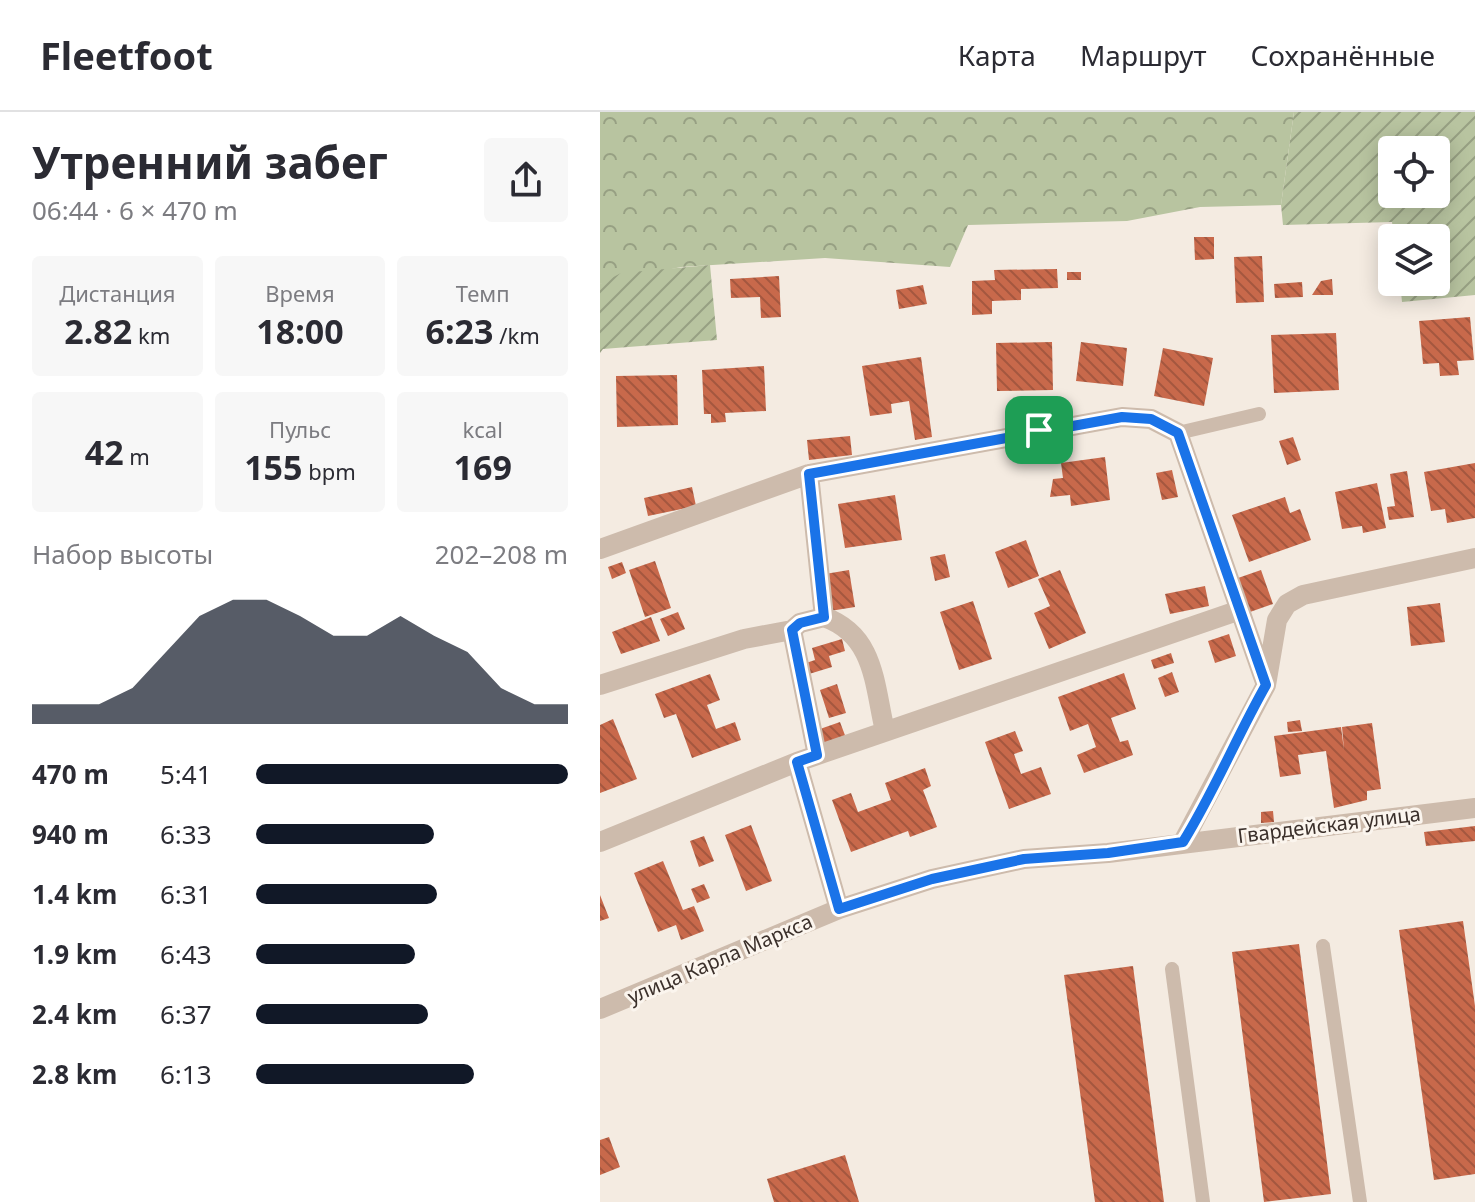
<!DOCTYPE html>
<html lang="ru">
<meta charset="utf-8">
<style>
body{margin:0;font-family:"Noto Sans",sans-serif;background:#f7f7f7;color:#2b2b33;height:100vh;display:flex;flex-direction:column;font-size:30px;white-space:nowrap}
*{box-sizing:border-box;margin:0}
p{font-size:26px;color:#7c7c81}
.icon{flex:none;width:44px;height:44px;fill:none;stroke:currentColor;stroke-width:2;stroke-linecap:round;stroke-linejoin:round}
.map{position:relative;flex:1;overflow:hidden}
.sheet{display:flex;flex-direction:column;background:#fff;width:600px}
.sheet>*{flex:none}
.tools{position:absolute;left:778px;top:24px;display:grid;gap:16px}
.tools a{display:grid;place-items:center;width:72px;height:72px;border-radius:8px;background:#fff;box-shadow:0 4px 20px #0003;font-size:40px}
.pin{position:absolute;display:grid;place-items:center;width:68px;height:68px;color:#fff;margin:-34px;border-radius:16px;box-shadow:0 4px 12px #0006}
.round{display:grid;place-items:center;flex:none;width:84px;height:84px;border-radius:8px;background:#f7f7f7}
.overview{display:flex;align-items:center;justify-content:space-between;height:136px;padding:0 32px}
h1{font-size:44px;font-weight:700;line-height:60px}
.figures{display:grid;grid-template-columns:repeat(3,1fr);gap:12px;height:136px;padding:8px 32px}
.figures div{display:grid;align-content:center;border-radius:8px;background:#f7f7f7;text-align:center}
.figures b{font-size:34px;font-weight:700}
.figures small{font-size:22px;font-weight:400}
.figures p{font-size:22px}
.chart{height:224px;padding:16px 32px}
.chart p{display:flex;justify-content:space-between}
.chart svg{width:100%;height:144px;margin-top:8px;fill:#111827;opacity:.7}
ul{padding:0 32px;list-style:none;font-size:26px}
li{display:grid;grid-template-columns:128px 96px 1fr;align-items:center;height:60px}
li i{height:20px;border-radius:10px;background:#111827}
header{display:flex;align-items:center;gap:48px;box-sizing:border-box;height:112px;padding:0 40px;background:#fff;border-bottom:2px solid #e1e1e2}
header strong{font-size:38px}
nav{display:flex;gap:44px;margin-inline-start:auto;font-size:28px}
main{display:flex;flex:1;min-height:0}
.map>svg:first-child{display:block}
.forest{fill:url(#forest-crowns)}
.garden{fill:url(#garden-furrows);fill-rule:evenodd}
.building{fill:url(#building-back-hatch)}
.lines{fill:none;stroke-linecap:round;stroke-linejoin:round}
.service{stroke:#cdbbac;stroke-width:14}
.minor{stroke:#cdbbac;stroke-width:20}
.route-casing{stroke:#fff;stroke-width:16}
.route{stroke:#1a73e8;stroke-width:10}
.labels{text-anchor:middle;stroke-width:6;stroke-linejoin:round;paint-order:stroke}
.street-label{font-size:20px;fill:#3b302b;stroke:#fbf5ee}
</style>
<header>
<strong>Fleetfoot</strong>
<nav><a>Карта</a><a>Маршрут</a><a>Сохранённые</a></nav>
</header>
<main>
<section class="sheet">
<div class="overview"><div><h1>Утренний забег</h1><p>06:44 · 6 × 470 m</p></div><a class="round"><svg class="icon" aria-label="share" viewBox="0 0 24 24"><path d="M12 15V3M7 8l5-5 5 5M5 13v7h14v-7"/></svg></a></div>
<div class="figures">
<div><p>Дистанция</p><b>2.82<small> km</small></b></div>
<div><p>Время</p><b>18:00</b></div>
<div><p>Темп</p><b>6:23<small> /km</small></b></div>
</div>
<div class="figures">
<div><b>42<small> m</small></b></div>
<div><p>Пульс</p><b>155<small> bpm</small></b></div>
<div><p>kcal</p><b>169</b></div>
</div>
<div class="chart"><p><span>Набор высоты</span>202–208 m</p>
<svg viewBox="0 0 160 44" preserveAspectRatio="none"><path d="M0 44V38L10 38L20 38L30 33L40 22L50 11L60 6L70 6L80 11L90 17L100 17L110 11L120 17L130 22L140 33L150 38L160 38V44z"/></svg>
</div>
<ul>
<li><b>470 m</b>5:41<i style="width:100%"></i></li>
<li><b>940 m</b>6:33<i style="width:57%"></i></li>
<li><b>1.4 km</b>6:31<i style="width:58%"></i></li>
<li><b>1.9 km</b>6:43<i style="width:51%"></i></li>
<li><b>2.4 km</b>6:37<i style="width:55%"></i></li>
<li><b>2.8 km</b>6:13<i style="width:70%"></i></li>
</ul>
</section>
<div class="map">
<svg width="875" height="1090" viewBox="0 0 875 1090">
<defs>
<pattern id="forest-crowns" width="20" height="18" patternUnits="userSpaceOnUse" patternTransform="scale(2)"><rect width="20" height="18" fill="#b8c4a0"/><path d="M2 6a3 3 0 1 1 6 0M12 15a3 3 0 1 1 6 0" fill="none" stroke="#97a083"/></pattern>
<pattern id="garden-furrows" width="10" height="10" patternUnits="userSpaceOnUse" patternTransform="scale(2)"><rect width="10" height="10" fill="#b8c4a0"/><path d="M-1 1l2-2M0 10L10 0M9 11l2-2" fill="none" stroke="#97a083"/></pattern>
<pattern id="building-back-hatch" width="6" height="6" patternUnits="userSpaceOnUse" patternTransform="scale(2)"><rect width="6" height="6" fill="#c8694b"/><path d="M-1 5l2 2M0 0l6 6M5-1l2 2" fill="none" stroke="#a4573f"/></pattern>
</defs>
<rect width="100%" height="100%" fill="#f4ebe1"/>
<path class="forest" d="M0,0H694L681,93L600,95L527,109L368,113L350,155L225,146L81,155L0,172Z"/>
<path class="garden" d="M694,0H875V183L802,190L800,170H836V126H794L792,110L683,113L681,93ZM792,38H836V82H792Z
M110,153L117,228L3,237L0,241V172L21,161Z"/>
<path class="building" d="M594,125H614V147L595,148Z
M662,144L664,190L636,191L634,145Z
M457,157L458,176L421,177V188L392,189V202L372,203V169L395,168L394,158Z
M467,160H481V168H467Z
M179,164L181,205L161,206L160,185L131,186L130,167Z
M732,167L733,183H712L721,169Z
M702,170L703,185L675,186L674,172Z
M323,173L327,192L299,197L296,178Z
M870,205L874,248L857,249L859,263L840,264L839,251L823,252L819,209Z
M736,221L739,278L674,281L671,223Z
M452,230L453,278L397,279L396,231Z
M481,230L527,236L523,274L476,269Z
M563,236L613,246L604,294L554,284Z
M321,245L332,325L315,328L309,289L291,292L292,301L270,304L262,254Z
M164,254L166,299L125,301L126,310L111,311V302H104L102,258Z
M77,263L78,313L17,315L16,264Z
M250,324L252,343L209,348L207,328Z
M693,325L701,348L687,353L679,329Z
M505,345L510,388L471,394L470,383L450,385L453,367L463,366L461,351Z
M875,351V406L847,411L845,397L831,399L824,360Z
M572,358L578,385L562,388L556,361Z
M807,359L814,405L789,408L787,395L795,394L790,362Z
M777,371L786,416L763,421L762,414L742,417L735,380Z
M92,375L96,394L48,404L44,386Z
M295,383L302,428L245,436L238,392Z
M685,385L690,401L700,397L711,428L649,450L632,403Z
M426,428L439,464L408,476L395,440Z
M345,442L350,465L335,469L330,445Z
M55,449L71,496L45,505L29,458Z
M22,450L26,461L12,467L8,455Z
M249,458L255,495L230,499L225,462Z
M460,458L486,521L449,537L434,501L450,494L438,467Z
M661,458L673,492L650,500L638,466Z
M605,474L609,494L570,502L565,482Z
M373,489L392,547L359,558L340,500Z
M840,491L845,530L811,534L807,495Z
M78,500L85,517L68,524L60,507Z
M51,505L60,529L21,542L12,520Z
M629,522L636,544L615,551L608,529Z
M242,527L245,539L229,544L232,555L209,562L206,551L215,548L212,536Z
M571,541L574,551L554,557L551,548Z
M572,560L579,580L565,585L558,566Z
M524,561L536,597L511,606L520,630L528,628L533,643L484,661L477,643L496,635L488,612L470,619L458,585Z
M110,562L120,588L107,593L116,617L135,610L141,628L92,646L76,602L64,606L55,582Z
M237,572L246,601L229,606L220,578Z
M13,607L37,667L0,681V613Z
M700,608L702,619L688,620L687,610Z
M240,610L246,626L225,634L220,617Z
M772,611L781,677L767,679V688L734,696L726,639L698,643L701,662L680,665L674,624L741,615L744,638L742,615Z
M415,619L423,639L414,642L421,662L441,655L451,682L409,697L385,630Z
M325,656L331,674L323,678L337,715L310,725L308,719L251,740L232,688L251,681L258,700L291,688L285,671Z
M673,699L674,710L661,711V700Z
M151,713L172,769L146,779L125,723Z
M875,714V729L826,734L824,720Z
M104,724L114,749L99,755L90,729Z
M63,749L83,798L94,794L104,819L81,828L76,813L58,820L34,761Z
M104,772L110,786L97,791L91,777Z
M0,783L9,806L0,809Z
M863,809L875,894V1062L834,1068L799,818Z
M699,832L731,1082L664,1090L632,840Z
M533,854L564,1090H495L464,863Z
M9,1025L20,1055L0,1063V1028Z
M245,1043L259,1090H174L167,1067Z"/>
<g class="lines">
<path class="service" d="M578,321L659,302
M723,834L760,1090
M572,857L603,1090"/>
<path class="minor" d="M209,362L224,505L200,511L192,518L217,643
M0,437L209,362L522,305L551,307L578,321L666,573
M224,505C275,523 274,572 285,619
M0,573L144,527L192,518
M197,650L239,797
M0,730L197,650L640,498
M583,730L666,573L677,508L687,492L703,483L875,446
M0,897L239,797L332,767L424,747L508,741L875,696"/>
</g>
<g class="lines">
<defs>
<path id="route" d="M522,305L551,307L578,321L666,573C637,624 614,680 583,730L508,741L424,747L332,767L239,797L197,650L217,643L192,518L200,511L224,505L209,362Z"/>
</defs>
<use href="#route" class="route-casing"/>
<use href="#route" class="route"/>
</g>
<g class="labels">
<g class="street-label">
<text transform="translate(729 713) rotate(-7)" y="7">Гвардейская улица</text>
<text transform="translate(120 847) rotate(-23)" y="7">улица Карла Маркса</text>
</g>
</g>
</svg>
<div class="tools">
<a><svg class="icon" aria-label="locate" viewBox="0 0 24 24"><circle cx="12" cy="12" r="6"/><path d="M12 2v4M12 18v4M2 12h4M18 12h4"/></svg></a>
<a><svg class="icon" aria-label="layers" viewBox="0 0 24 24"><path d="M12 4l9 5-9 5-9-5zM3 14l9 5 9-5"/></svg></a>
</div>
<div class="pin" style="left:439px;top:318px;background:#1e9e55"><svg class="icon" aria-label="arrive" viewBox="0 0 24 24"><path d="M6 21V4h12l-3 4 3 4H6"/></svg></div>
</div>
</main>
